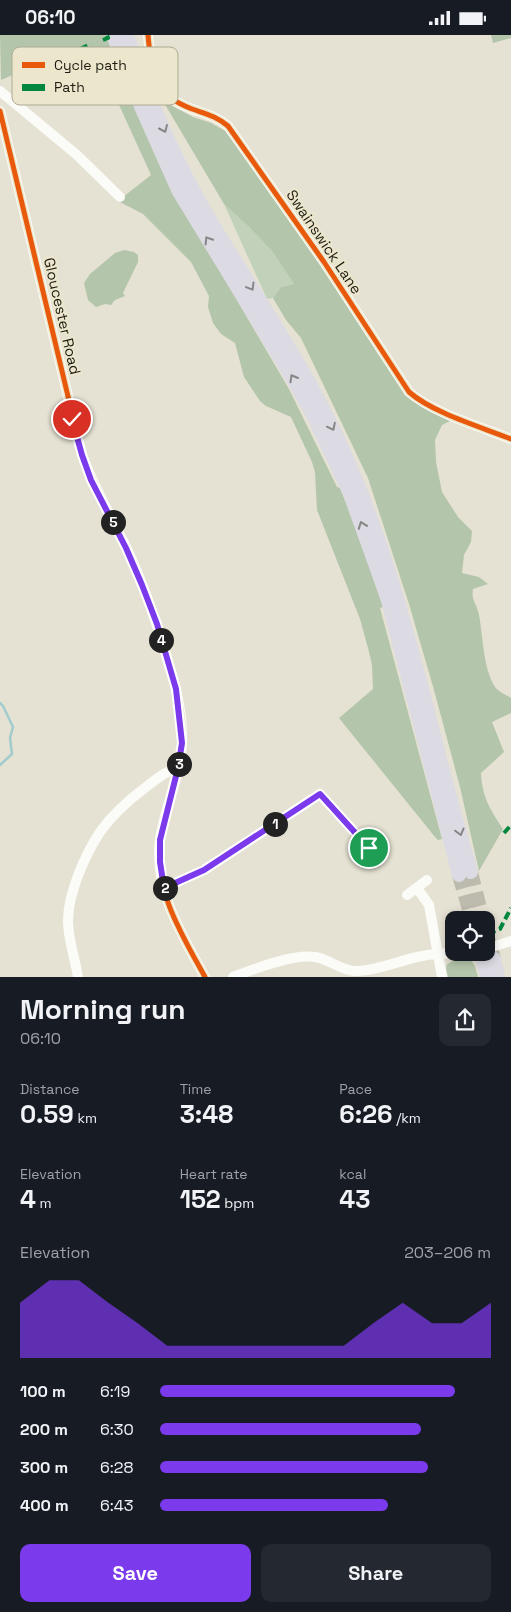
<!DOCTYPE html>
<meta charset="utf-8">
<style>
body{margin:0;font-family:"Space Grotesk",sans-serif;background:#242831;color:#f1f3f6;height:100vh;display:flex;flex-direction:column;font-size:19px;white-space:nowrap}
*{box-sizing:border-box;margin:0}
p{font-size:16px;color:#9ea1a6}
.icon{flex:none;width:28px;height:28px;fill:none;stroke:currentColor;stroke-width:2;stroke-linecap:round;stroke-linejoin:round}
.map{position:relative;height:942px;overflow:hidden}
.panel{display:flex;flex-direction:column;background:#171b24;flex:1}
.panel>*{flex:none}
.buttons{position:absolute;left:445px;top:876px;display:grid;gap:10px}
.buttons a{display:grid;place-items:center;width:50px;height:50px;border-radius:10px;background:#171b24;box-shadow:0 2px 8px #0003;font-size:25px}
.pin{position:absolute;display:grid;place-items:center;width:42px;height:42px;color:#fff;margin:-21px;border:2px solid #fff;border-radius:50%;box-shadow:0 1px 5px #0007}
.km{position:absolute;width:25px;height:25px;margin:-12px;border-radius:50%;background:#222;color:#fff;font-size:14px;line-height:25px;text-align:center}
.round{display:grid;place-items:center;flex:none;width:52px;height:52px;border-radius:10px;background:#242831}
.headline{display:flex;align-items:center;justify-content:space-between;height:85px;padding:0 20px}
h1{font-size:28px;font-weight:700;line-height:38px}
.stats{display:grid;grid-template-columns:repeat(3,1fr);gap:8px;height:85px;padding:5px 20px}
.stats div{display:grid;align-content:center}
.stats b{font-size:25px;font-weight:700}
.stats small{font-size:14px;font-weight:400}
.stats p{font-size:14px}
.chart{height:140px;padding:10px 20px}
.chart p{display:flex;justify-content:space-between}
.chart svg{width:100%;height:90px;margin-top:5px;fill:#7c3aed;opacity:.7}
.primary-button{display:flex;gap:10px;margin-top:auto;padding:10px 20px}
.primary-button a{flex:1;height:58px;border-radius:10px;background:#7c3aed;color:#fff;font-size:20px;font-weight:700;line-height:58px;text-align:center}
.primary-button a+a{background:#242831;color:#f1f3f6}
ul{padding:0 20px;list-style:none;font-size:16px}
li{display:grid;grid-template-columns:80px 60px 1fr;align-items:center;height:38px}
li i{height:12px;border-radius:6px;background:#7c3aed}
.status{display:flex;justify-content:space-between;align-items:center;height:35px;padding:0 25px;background:#171b24;direction:ltr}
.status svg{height:14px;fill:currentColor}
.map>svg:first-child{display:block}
.green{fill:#c2d2ba}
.forest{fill:#b3c5ab}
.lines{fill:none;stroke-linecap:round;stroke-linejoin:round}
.stream{stroke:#a2cbcd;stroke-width:2.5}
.highway-tunnel{stroke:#bdbbad;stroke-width:14;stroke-dasharray:14 7;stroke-linecap:butt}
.minor{stroke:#fbfbf8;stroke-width:10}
.highway{stroke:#dcdae2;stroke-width:14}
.quiet{stroke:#00873e;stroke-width:4;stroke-dasharray:8 4;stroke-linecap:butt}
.cycleway-casing{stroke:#ece7cc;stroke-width:8}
.cycleway{stroke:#e8590c;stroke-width:5}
.oneway{stroke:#878585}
.route-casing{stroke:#fff;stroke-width:10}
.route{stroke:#7c3aed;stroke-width:6}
.labels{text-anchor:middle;stroke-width:4;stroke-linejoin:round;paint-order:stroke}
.street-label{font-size:15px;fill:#1f1d13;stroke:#ece7cc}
.key{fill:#ece7cc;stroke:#aeaa94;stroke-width:1}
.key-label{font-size:14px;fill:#1f1d13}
</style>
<div class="status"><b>06:10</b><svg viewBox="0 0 49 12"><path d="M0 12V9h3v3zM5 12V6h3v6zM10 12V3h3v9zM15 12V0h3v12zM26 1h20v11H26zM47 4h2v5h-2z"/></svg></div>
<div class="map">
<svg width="511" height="942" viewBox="0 0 511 942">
<rect width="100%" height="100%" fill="#e5e2d3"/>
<path class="green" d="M224,169L249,192L272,216L294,249L281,252L273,263L267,264Z"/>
<path class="forest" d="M0,0H109L217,231L289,354L337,452L340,453L360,504L383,572L380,573L442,804L438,805L435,802L339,683L373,654L372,630L368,613L360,584L317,475L315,437L312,427L291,382L266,371L260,366L244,342L235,308L221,299L213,288L208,272L209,261L191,227L143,179L118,166L151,140L94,15L76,22L72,14L1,45Z
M491,0H511V3L493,8Z
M163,66L193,82L211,88L229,98L289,179L397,347L447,380L450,386L442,390L435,405L436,427L442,457L458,482L472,496L471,507L464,520L462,538L479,542L488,549L473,554C471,566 477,569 479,580C483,601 483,633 495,652C499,657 506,660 511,663V678L492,687L504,717L481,738C482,762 490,774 503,794L479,836L460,752L434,655L409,569L368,443L301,303L286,285L273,263L281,252L294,249L272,216L249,192L224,169Z
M124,215L134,217L138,220V227L123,258L125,261L115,265L111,270L105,269L96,272L88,265L84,248L90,239L115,218Z
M455,925H471L475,931L478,942H448L446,933L447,929Z"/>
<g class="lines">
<path class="stream" d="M0,668L3,671L13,692L10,703L12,719L0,730"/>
<path class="highway-tunnel" d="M471,837L483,885
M459,840L472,885
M486,896L494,924"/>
<path class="minor" d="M148,0C152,39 152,59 192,74C206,79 216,81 228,91L324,227L409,357C433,378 481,392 511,404
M0,56L77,120L120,162
M0,76L82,420C94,452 111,481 126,512C142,546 155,583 166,619C169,631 174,643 176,655C180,672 183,691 182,708C181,741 165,771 160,804C153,854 182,900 205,942
M164,853L204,835L320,759L369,813
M417,853L429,870L442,942
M407,860L427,845
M486,914L511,906
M78,942C75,923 68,905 68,886C68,858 85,820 100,797C112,780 130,764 146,752C157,744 165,736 178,733
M233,942C254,934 292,919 315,922C330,924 342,937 358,936C380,935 400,925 422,921C436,918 450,918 464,918"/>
<path class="highway" d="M113,0L142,74L178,155L290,339L312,378L349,456L388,565L459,840
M127,0C148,63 175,126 209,183C254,259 306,332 342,413C380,495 403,582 426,669C440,725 455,782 471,837
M494,924L498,942
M483,927L487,942"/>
<path class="quiet" d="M103,5L108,3L107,0
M80,14L91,9
M504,798L511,790
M488,899L500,894L511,873"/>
<defs>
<path id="cycleway" d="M148,0C152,39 152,59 192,74C206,79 216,81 228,91L324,227L409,357C433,378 481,392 511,404
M0,76L82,420C94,452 111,481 126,512C142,546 155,583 166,619C169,631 174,643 176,655C180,672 183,691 182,708C181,741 165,771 160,804C153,854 182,900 205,942"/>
</defs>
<use href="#cycleway" class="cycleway-casing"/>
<use href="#cycleway" class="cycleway"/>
</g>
<defs><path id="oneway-chevron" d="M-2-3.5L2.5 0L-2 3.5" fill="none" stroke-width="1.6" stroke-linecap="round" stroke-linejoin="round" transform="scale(1.25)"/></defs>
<g class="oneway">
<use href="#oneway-chevron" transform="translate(164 94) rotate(66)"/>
<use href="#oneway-chevron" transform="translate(208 205) rotate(-122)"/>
<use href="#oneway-chevron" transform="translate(251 252) rotate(59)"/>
<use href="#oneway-chevron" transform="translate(293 343) rotate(-120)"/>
<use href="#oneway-chevron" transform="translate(332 392) rotate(64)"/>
<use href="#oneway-chevron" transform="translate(362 490) rotate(-110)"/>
<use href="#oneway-chevron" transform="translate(460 797) rotate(75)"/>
</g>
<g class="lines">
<defs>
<path id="route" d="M72,384L82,420L91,445L126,513L142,550L157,589L176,654L182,708L178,733L160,805V827L164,853L204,835L320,759L369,813"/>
</defs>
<use href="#route" class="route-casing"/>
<use href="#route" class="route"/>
</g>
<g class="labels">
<g class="street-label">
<text transform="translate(324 207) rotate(56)" y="5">Swainswick Lane</text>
<text transform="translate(62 281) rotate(77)" y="5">Gloucester Road</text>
</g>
</g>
<rect x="12" y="12" width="166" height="58" rx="8" class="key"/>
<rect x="22" y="27" width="23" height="6" fill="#e8590c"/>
<rect x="22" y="49" width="23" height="7" fill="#00873e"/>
<g class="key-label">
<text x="54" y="35">Cycle path</text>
<text x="54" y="57">Path</text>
</g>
</svg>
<div class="buttons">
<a><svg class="icon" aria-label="locate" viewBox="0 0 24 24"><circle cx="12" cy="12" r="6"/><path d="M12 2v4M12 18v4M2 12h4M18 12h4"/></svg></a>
</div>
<div class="pin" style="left:369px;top:813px;background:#1e9e55"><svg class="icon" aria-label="arrive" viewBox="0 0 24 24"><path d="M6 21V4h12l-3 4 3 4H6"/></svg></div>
<div class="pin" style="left:72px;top:384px;background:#d93025"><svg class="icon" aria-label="check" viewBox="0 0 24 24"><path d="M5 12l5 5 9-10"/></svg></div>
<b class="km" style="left:275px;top:789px">1</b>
<b class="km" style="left:165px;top:853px">2</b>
<b class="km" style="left:179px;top:729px">3</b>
<b class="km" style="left:161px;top:605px">4</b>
<b class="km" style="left:113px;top:487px">5</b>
</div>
<section class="panel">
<div class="headline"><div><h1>Morning run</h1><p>06:10</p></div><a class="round"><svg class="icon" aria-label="share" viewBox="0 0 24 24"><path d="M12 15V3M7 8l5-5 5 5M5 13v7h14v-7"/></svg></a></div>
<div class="stats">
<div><p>Distance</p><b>0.59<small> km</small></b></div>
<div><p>Time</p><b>3:48</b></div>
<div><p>Pace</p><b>6:26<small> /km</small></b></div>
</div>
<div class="stats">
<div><p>Elevation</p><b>4<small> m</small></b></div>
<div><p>Heart rate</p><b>152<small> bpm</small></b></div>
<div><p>kcal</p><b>43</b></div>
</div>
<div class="chart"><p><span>Elevation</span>203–206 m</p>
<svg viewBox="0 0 160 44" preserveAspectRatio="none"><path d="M0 44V17L10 6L20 6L30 17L40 27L50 38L60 38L70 38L80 38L90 38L100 38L110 38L120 27L130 17L140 27L150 27L160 17V44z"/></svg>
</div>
<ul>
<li><b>100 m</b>6:19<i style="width:89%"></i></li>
<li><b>200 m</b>6:30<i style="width:79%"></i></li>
<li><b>300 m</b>6:28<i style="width:81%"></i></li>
<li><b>400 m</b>6:43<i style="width:69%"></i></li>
</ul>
<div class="primary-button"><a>Save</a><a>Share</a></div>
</section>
